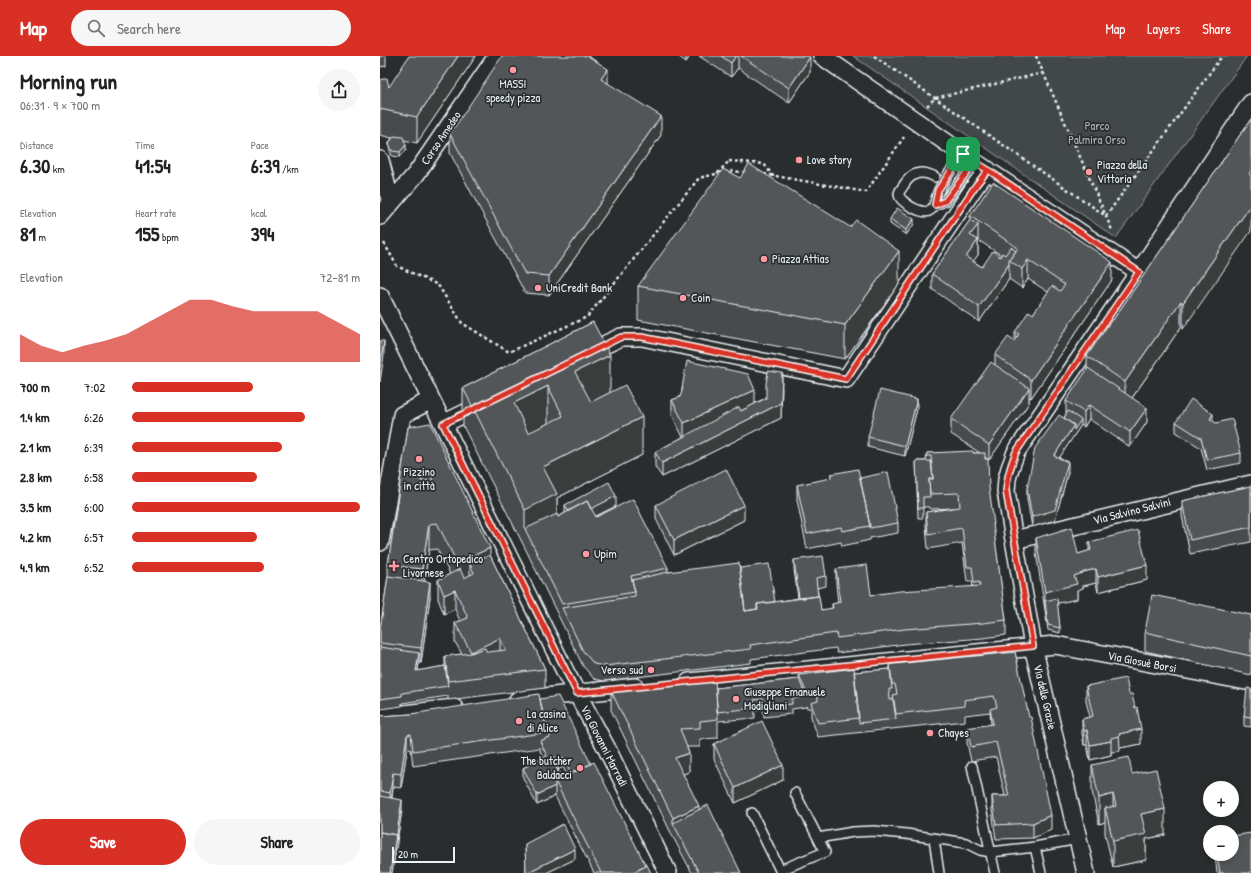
<!DOCTYPE html>
<meta charset="utf-8">
<style>
body{margin:0;font-family:"Patrick Hand",sans-serif;background:#f6f6f6;color:#222;height:100vh;display:flex;flex-direction:column;font-size:15px;white-space:nowrap}
*{box-sizing:border-box;margin:0}
p{font-size:13px;color:#767676}
.icon{flex:none;width:22px;height:22px;fill:none;stroke:currentColor;stroke-width:2;stroke-linecap:round;stroke-linejoin:round}
.map{position:relative;flex:1;overflow:hidden}
.panel{display:flex;flex-direction:column;background:#fff;width:380px}
.panel>*{flex:none}
.tools{position:absolute;left:823px;top:725px;display:grid;gap:8px}
.tools a{display:grid;place-items:center;width:36px;height:36px;border-radius:50%;background:#fff;box-shadow:0 2px 6px #0003;font-size:20px}
.scale{position:absolute;left:12px;bottom:10px;width:63px;box-sizing:border-box;padding-left:4px;border:2px solid #e8f1f8;border-top:0;font-size:11px;line-height:14px;white-space:nowrap;color:#e8f1f8;-webkit-text-stroke:3px #2a2d2e;paint-order:stroke}
.pin{position:absolute;display:grid;place-items:center;width:34px;height:34px;color:#fff;margin:-17px;border-radius:8px;box-shadow:0 2px 6px #0006}
.round{display:grid;place-items:center;flex:none;width:42px;height:42px;border-radius:21px;background:#f6f6f6}
.head{display:flex;align-items:center;justify-content:space-between;height:68px;padding:0 20px}
h1{font-size:22px;font-weight:700;line-height:30px}
.metrics{display:grid;grid-template-columns:repeat(3,1fr);gap:6px;height:68px;padding:4px 20px}
.metrics div{display:grid;align-content:center}
.metrics b{font-size:20px;font-weight:700}
.metrics small{font-size:11px;font-weight:400}
.metrics p{font-size:11px}
.chart{height:112px;padding:8px 20px}
.chart p{display:flex;justify-content:space-between}
.chart svg{width:100%;height:72px;margin-top:4px;fill:#d93025;opacity:.7}
.action{display:flex;gap:8px;margin-top:auto;padding:8px 20px}
.action a{flex:1;height:46px;border-radius:24px;background:#d93025;color:#fff;font-size:16px;font-weight:700;line-height:46px;text-align:center}
.action a+a{background:#f6f6f6;color:#222}
ul{padding:0 20px;list-style:none;font-size:13px}
li{display:grid;grid-template-columns:64px 48px 1fr;align-items:center;height:30px}
li i{height:10px;border-radius:5px;background:#d93025}
header{display:flex;align-items:center;gap:24px;box-sizing:border-box;height:56px;padding:0 20px;background:#d93025;color:#fff}
header strong{font-size:19px}
nav{display:flex;gap:22px;margin-inline-start:auto;font-size:14px}
.search{width:280px;height:36px;background:#f6f6f6;display:flex;align-items:center;gap:10px;box-sizing:border-box;padding:0 14px;border-radius:22px;color:#767676;font-size:15px}
main{display:flex;flex:1;min-height:0}
.map>svg:first-child{display:block}
.green{fill:#424648;stroke:#959ca0}
.lines{fill:none;stroke-linecap:round;stroke-linejoin:round}
.lane-casing{stroke:#e8f1f8;stroke-width:12}
.street-casing{stroke:#e8f1f8;stroke-width:20}
.path{stroke:#e8f1f8;stroke-width:2.5;stroke-dasharray:3 3;stroke-linecap:butt}
.lane{stroke:#2a2d2e;stroke-width:9}
.street{stroke:#2a2d2e;stroke-width:17}
.wall{fill:#474b4d;stroke:#e8f1f8;fill-rule:evenodd}
.shaded-wall{fill:#3a3d3e;stroke:#e8f1f8}
.building{fill:#535759;stroke:#e8f1f8;fill-rule:evenodd}
.route-casing{stroke:#fff;stroke-width:8}
.route{stroke:#d93025;stroke-width:5}
.poi-dot{fill:#ff9aa2;stroke:#2a2d2e;stroke-width:1.5}
.labels{text-anchor:middle;stroke-width:3.5;stroke-linejoin:round;paint-order:stroke}
.poi-label{font-size:12px;fill:#e8f1f8;stroke:#2a2d2e;text-anchor:start}
.park-label{font-size:12px;fill:#aeb5ba;stroke:#2a2d2e}
.street-label{font-size:12px;fill:#e8f1f8;stroke:#2a2d2e}
</style>
<header>
<strong>Map</strong>
<div class="search"><svg class="icon" aria-label="search" viewBox="0 0 24 24"><circle cx="10" cy="10" r="6"/><path d="M15 15l6 6"/></svg>Search here</div>
<nav><a>Map</a><a>Layers</a><a>Share</a></nav>
</header>
<main>
<section class="panel">
<div class="head"><div><h1>Morning run</h1><p>06:31 · 9 × 700 m</p></div><a class="round"><svg class="icon" aria-label="share" viewBox="0 0 24 24"><path d="M12 15V3M7 8l5-5 5 5M5 13v7h14v-7"/></svg></a></div>
<div class="metrics">
<div><p>Distance</p><b>6.30<small> km</small></b></div>
<div><p>Time</p><b>41:54</b></div>
<div><p>Pace</p><b>6:39<small> /km</small></b></div>
</div>
<div class="metrics">
<div><p>Elevation</p><b>81<small> m</small></b></div>
<div><p>Heart rate</p><b>155<small> bpm</small></b></div>
<div><p>kcal</p><b>394</b></div>
</div>
<div class="chart"><p><span>Elevation</span>72–81 m</p>
<svg viewBox="0 0 160 44" preserveAspectRatio="none"><path d="M0 44V27L10 34L20 38L30 34L40 31L50 27L60 20L70 13L80 6L90 6L100 10L110 13L120 13L130 13L140 13L150 20L160 27V44z"/></svg>
</div>
<ul>
<li><b>700 m</b>7:02<i style="width:53%"></i></li>
<li><b>1.4 km</b>6:26<i style="width:76%"></i></li>
<li><b>2.1 km</b>6:39<i style="width:66%"></i></li>
<li><b>2.8 km</b>6:58<i style="width:55%"></i></li>
<li><b>3.5 km</b>6:00<i style="width:100%"></i></li>
<li><b>4.2 km</b>6:57<i style="width:55%"></i></li>
<li><b>4.9 km</b>6:52<i style="width:58%"></i></li>
</ul>
<div class="action"><a>Save</a><a>Share</a></div>
</section>
<div class="map">
<svg width="871" height="817" viewBox="0 0 871 817">
<rect width="100%" height="100%" fill="#2a2d2e"/>
<filter id="ink" filterUnits="userSpaceOnUse"><feTurbulence type="fractalNoise" baseFrequency=".025" numOctaves="2"/><feDisplacementMap in="SourceGraphic" scale="8" xChannelSelector="R" yChannelSelector="G"/><feConvolveMatrix kernelMatrix="1 2 1 2 8 2 1 2 1" color-interpolation-filters="sRGB"/></filter>
<g filter="url(#ink)">
<path class="green" d="M473,0H867L736,182Z"/>
<g class="lines">
<defs>
<path id="lane" d="M555,121C542,114 532,116 524,129C522,132 518,136 519,139C520,146 542,159 549,155C557,151 555,141 559,134C565,121 575,109 583,98
M555,149L565,145L595,106
M592,710L615,817
M415,737L438,782
M372,757L400,814L445,796L438,782L473,776L494,775L526,778L586,787L600,794L611,796L655,791L698,783
M554,783L559,817
M655,791L661,817"/>
<path id="street" d="M442,0L583,98L759,216
M0,104L11,147
M0,160L36,118L117,0
M0,240L186,617L226,691L288,817
M205,298L241,281H262L466,323L596,129L608,114
M63,368L104,348
M634,484L871,428
M0,486L22,359L51,344
M309,626L675,589L871,626
M138,644L255,631
M0,661L74,652
M706,817L653,590L634,484L626,435L627,423L630,412L636,396L759,216L871,47"/>
</defs>
<use href="#lane" class="lane-casing"/>
<use href="#street" class="street-casing"/>
<path class="path" d="M494,0L726,160L842,0
M656,0L732,174
M547,50L555,42L663,17
M349,105L384,108L393,120L385,124H347L338,117Z
M384,118L486,136L524,81
M4,187L17,210L58,229L82,267L129,296L207,261L319,122L349,115L365,116"/>
<use href="#lane" class="lane"/>
<use href="#street" class="street"/>
</g>
<path class="wall" d="M0,0H6V10L0,11Z
M96,0L37,87L24,84L26,94L20,101L12,100L9,92V87L12,82L0,79V24L9,31Z
M298,0H310L306,6Z
M319,0H428L430,16L409,47L358,12L351,21Z
M228,27L281,79L169,239L145,237L70,97V78Z
M871,63L803,273L801,271L752,342L767,366L750,391L709,363L704,371L701,369L679,402L688,416L675,464L652,471L647,443V433L686,358V345L707,315V300L733,264Z
M590,160L732,224L651,342L649,341V347L609,404L605,401L614,477L626,564V579L603,582L525,588L457,597L456,592L371,603V607L224,625L214,623L203,610L145,492L83,370V332L213,266L230,337L262,399L177,442V458L178,461L185,457V449L236,450L216,460L288,512V516L360,512L395,546L418,542L414,514V504L446,520V530L437,532L441,554L452,553V548L458,547L456,528V513L491,539L593,531L592,525H587L582,487L548,493L546,470V456L574,452L550,453V451H543V462H538L536,405H546L547,397H600L571,378V363L615,309V299L634,285L635,284V276L653,258L668,236L648,223L642,232L629,223L599,266L552,233V218L590,164ZM598,184L621,199L620,201L602,211L593,205L598,199Z
M510,163L534,168L526,179L510,168Z
M519,228L465,303L258,264V230Z
M302,332L375,347L386,342L402,332L401,362L282,421L275,411V396L303,381L292,359V344L300,341L302,336Z
M537,353L525,400L488,391V381Z
M833,365L861,397V407L827,414L821,392L796,376V366Z
M28,371L110,499L165,613V632L68,644V640L22,647V650L0,653V574L8,520V509ZM57,493L70,518L58,524V543L64,558L75,553L80,565L75,567V586L82,598L65,600V610L38,615L39,607H41L50,541L44,525L49,494Z
M451,418L480,422L518,467V477L490,482V484L462,490L461,486L427,493L417,444V429L451,423Z
M871,430V486L810,498L802,460V445Z
M276,449L364,464L294,499L276,463Z
M656,482L698,498L709,495V486L767,524L718,536L716,527L703,530V532L697,534V543L677,547L680,572V577L668,574L656,496Z
M871,559V619L765,595V576Z
M635,596L671,774L653,782L616,783L612,754V740H625L616,701L591,705L587,687V672L611,669L610,656L585,659V665L438,681L431,661V652H427L426,650V651L412,653V658L384,661L383,653L375,654V662L338,665V682L320,683V691H307L309,716L303,718L319,754L361,817H312L293,781L231,654V635L336,632L419,623V619L474,616L510,613V608Z
M706,630L749,638L761,688L740,692V695L731,696V699L710,704L707,689H704L702,677V663L710,661L706,645Z
M871,633V671L864,670V660Z
M160,643L211,708L266,810L271,817H214L175,740L157,749L143,722V712L163,702L160,695V692L33,710L31,693L27,694L21,732L13,731L12,742L22,754L12,817H0V660L31,658ZM183,711L187,719L181,722L178,714Z
M334,688L403,724L355,747L334,703Z
M712,709L752,718L785,779L766,783V804L733,811L725,778V766L719,768L712,735Z
M145,788L195,803L166,817H146Z
M835,798H852L871,817H837Z"/>
<path class="shaded-wall" d="M78,0H96L37,87V61Z
M306,0H310L306,6Z
M356,0H358V12L351,21V7Z
M430,1V16L409,47V32Z
M228,13V32L221,23Z
M281,60V79L169,239V220Z
M26,89V94L20,101V96Z
M871,149V175L803,273V247Z
M534,163V168L526,179V174Z
M598,169V184L590,194V179Z
M598,184V199L586,215V201Z
M519,195V228L465,303V269Z
M648,204V223L642,232V213Z
M732,206V224L651,342V324Z
M629,208V223L599,266V251Z
M801,245V271L745,352V326Z
M4,285V299L0,326V311Z
M230,299V337L195,354V316Z
M402,317L401,362L282,421V407L401,347Z
M168,330V368L134,385V347Z
M649,332V347L609,404V389Z
M375,334V348L304,382V367Z
M537,343V353L525,400V390Z
M709,349V363L704,371V356Z
M767,352V366L750,391V376Z
M833,358V368L830,363Z
M262,361V399L177,442V477L145,473V454L163,411Z
M701,364V369L674,410V400L694,369Z
M688,406V416L675,464L652,471V461Z
M43,414V440L41,425Z
M236,440V450L192,472V462Z
M364,449V464L294,499V484Z
M49,468V494L42,539V513Z
M110,492V518L90,508V527L77,533V507Z
M767,509V524L718,536V521Z
M716,513V527L703,530V532L697,534V543L665,550V536L694,520L703,516Z
M50,526V541L41,607V592Z
M75,534V553L64,558V539Z
M120,582V601L91,615V596Z
M39,597V607L36,625V615Z
M761,673V688L740,692L739,678Z
M707,674V689H704V675Z
M27,679V694L21,732V718Z
M731,685V699L710,704V689Z
M309,697V716L295,721V702Z
M183,701V711L178,714V704Z
M403,709V724L355,747V732Z
M13,717V731L10,752V737Z
M175,730V740L157,749V739Z
M733,738V764L725,752V766L719,768V742Z
M22,744V754L12,817H10Z
M319,750V769L293,767V762Z
M785,753V779L766,783V804L733,811V785L761,758Z
M671,759V774L653,782V767Z
M195,793V803L166,817H146Z"/>
<path class="building" d="M29,0H78L37,61L0,53V24L7,22L9,31Z
M122,0H208L228,13L221,23L281,60L169,220L145,218L70,78Z
M341,0H356L351,7Z
M361,0H428L430,1L409,32Z
M871,63V114L869,118L871,119V149L803,247L801,245L745,326L707,300L732,263L733,264Z
M14,80L23,81L26,89L20,96L12,95L9,87Z
M369,108L470,171L476,164L519,195L465,269L258,230L343,113L360,122Z
M613,126L732,206L651,324L615,299L628,281L634,285L639,278L635,276L649,255L653,258L672,230L680,235L685,229L648,204L642,213L629,204L638,192L590,160Z
M517,152L534,163L526,174L510,163Z
M590,164L598,169L590,179L598,184L586,201L602,211L613,195L620,201L622,197L625,199L631,191L636,195L629,204V208L599,251L552,218Z
M213,266L230,299L195,316L211,346L245,329L262,361L163,411L177,438L145,454L83,332ZM168,330L183,360L148,377L134,347Z
M0,285H4L0,311Z
M307,305L368,318L375,334L304,367L292,344L300,341L303,332H302Z
M611,306L649,332L609,389L571,363Z
M708,312L767,352L750,376L709,349L704,356L686,345Z
M388,315L402,317L401,347L282,407L275,396L359,351L361,355L386,342V328Z
M500,334L537,343L525,390L488,381Z
M811,343L833,358L830,363L836,367L852,363L861,397L827,404L821,382L796,366Z
M688,355L701,364L694,374V369L684,362Z
M679,359L694,369L674,400L688,406L675,454L652,461L647,433L655,392Z
M50,367L110,492L77,507L57,467L49,468L42,513L8,509L28,371ZM43,414H48L53,424L41,425Z
M593,395V397H605V403H608L609,431L614,468H613L626,564L603,567L525,573L457,582L456,577L370,589L371,593L224,610L214,608L203,595L182,552L255,540V536L252,524L288,516L359,507L365,555L378,553L377,548L439,540L441,554L453,552L452,548L460,546L456,513L487,509L491,539L520,535L600,530L599,526L594,527L592,511H587L582,472L548,478L546,456L580,451L579,437L550,438L549,423H553L551,400H546L547,397Z
M536,405H551L553,423H549L550,441H543V452H538Z
M346,413L364,449L294,484L276,449Z
M478,413L490,470L462,475L461,471L427,478L417,429L451,422V418Z
M508,416L518,467L490,472V470L480,422Z
M229,426L236,440L211,453L207,445L188,455L185,449Z
M871,430V471L810,484L802,445Z
M253,443L288,512L251,520L255,536L182,548L145,473L177,458L178,461L207,445L216,461Z
M692,471L698,498L711,494L709,486L758,474L767,509L718,521L716,513L703,516V517L694,520L697,528L665,536L656,482Z
M110,499L165,613L68,625L65,600L91,597L105,592L107,596L126,594L120,582L91,596L75,567L88,562L75,534L64,539L58,524L80,513L84,522L94,517L90,508Z
M443,500L446,520L436,522L438,540L419,542L414,504Z
M389,508L395,546L377,548V553L365,555L360,512Z
M8,520L50,526L41,592L0,587V574Z
M772,539L871,559V600L765,576Z
M677,542L680,572L668,569L665,545Z
M0,591L39,597L36,615L65,610L68,630L22,637V640L0,643Z
M635,596L649,661H651L671,759L653,767L616,769L612,740H629L616,686L591,691L587,672L613,668L610,653L617,651L614,640L584,644L585,650L516,658L513,639L517,638L515,628H512L510,608Z
M474,612L479,662L438,667L431,647L438,645L437,636L427,638L419,619Z
M510,613L512,633H509L510,644L513,643L516,663L479,667L474,616Z
M746,622L749,638H752L755,652L757,651L761,673L739,678L740,680L731,682V685L710,689L707,674L704,675L702,663L713,660L706,630Z
M335,623L338,663L320,665V672L300,673L309,697L295,702L319,750L293,762L231,635L232,632Z
M419,623L426,641L412,643V648L384,651L383,643L374,644L375,652L337,656L336,632Z
M867,632L871,633V661L864,660Z
M159,638L164,664L170,676L33,695L31,678L27,679L21,718L13,717L10,737L0,735V660L31,658Z
M178,640L211,708L191,718L183,701L178,704L176,701L172,702L181,722L175,725V730L157,739L143,712L167,700L160,685L170,681V676L164,664L160,643Z
M382,665L403,709L355,732L334,688Z
M749,701L752,718L776,713L785,753L761,758L766,778L733,785L725,752L736,750L733,738L719,742L712,709Z
M214,706L266,810L252,817H221L175,725Z
M0,740L22,744L16,784V779L0,776Z
M328,749L361,817H319L293,767Z
M183,768L195,793L146,817L145,788Z
M0,776L16,779L10,817H0Z
M871,777V817H840L837,798H852V780Z
M267,809L271,817H252Z"/>
</g>
<g class="lines" filter="url(#ink)">
<defs>
<path id="route" d="M583,98L608,114L596,129L466,323L262,281H241L63,368L197,637L653,590L626,435C627,420 631,409 636,396L759,216L608,114L595,106L565,145L555,149L558,134L583,98"/>
</defs>
<use href="#route" class="route-casing"/>
<use href="#route" class="route"/>
</g>
<g class="poi-dot">
<circle cx="133" cy="14" r="4"/>
<circle cx="419" cy="104" r="4"/>
<circle cx="709" cy="116" r="4"/>
<circle cx="384" cy="203" r="4"/>
<circle cx="158" cy="232" r="4"/>
<circle cx="303" cy="242" r="4"/>
<circle cx="39" cy="403" r="4"/>
<circle cx="206" cy="498" r="4"/>
<path d="M12 504h4v4h4v4h-4v4h-4v-4h-4v-4h4z"/>
<circle cx="271" cy="614" r="4"/>
<circle cx="356" cy="643" r="4"/>
<circle cx="139" cy="665" r="4"/>
<circle cx="550" cy="677" r="4"/>
<circle cx="200" cy="712" r="4"/>
</g>
<g class="labels">
<g class="poi-label">
<text x="133" y="32" text-anchor="middle">MASSI<tspan x="133" dy="14">speedy pizza</tspan></text>
<text x="427" y="108">Love story</text>
<text x="717" y="113">Piazza della<tspan x="717" dy="14">Vittoria</tspan></text>
<text x="392" y="207">Piazza Attias</text>
<text x="166" y="236">UniCredit Bank</text>
<text x="311" y="246">Coin</text>
<text x="39" y="420" text-anchor="middle">Pizzino<tspan x="39" dy="14">in città</tspan></text>
<text x="214" y="502">Upim</text>
<text x="23" y="507">Centro Ortopedico<tspan x="23" dy="14">Livornese</tspan></text>
<text x="263" y="618" text-anchor="end">Verso sud</text>
<text x="364" y="640">Giuseppe Emanuele<tspan x="364" dy="14">Modigliani</tspan></text>
<text x="147" y="662">La casina<tspan x="147" dy="14">di Alice</tspan></text>
<text x="558" y="681">Chayes</text>
<text x="192" y="709" text-anchor="end">The butcher<tspan x="192" dy="14">Baldacci</tspan></text>
</g>
<g class="park-label">
<text x="717" y="74">Parco<tspan x="717" dy="14">Palmira Orso</tspan></text>
</g>
<g class="street-label">
<text transform="translate(61 82) rotate(-56)" y="4">Corso Amedeo</text>
<text transform="translate(752 455) rotate(-14)" y="4">Via Salvino Salvini</text>
<text transform="translate(762 606) rotate(11)" y="4">Via Giosuè Borsi</text>
<text transform="translate(665 641) rotate(77)" y="4">Via delle Grazie</text>
<text transform="translate(224 690) rotate(63)" y="4">Via Giovanni Marradi</text>
</g>
</g>
</svg>
<div class="tools">
<a>+</a>
<a>−</a>
</div>
<div class="scale">20 m</div>
<div class="pin" style="left:583px;top:98px;background:#1e9e55"><svg class="icon" aria-label="arrive" viewBox="0 0 24 24"><path d="M6 21V4h12l-3 4 3 4H6"/></svg></div>
</div>
</main>
